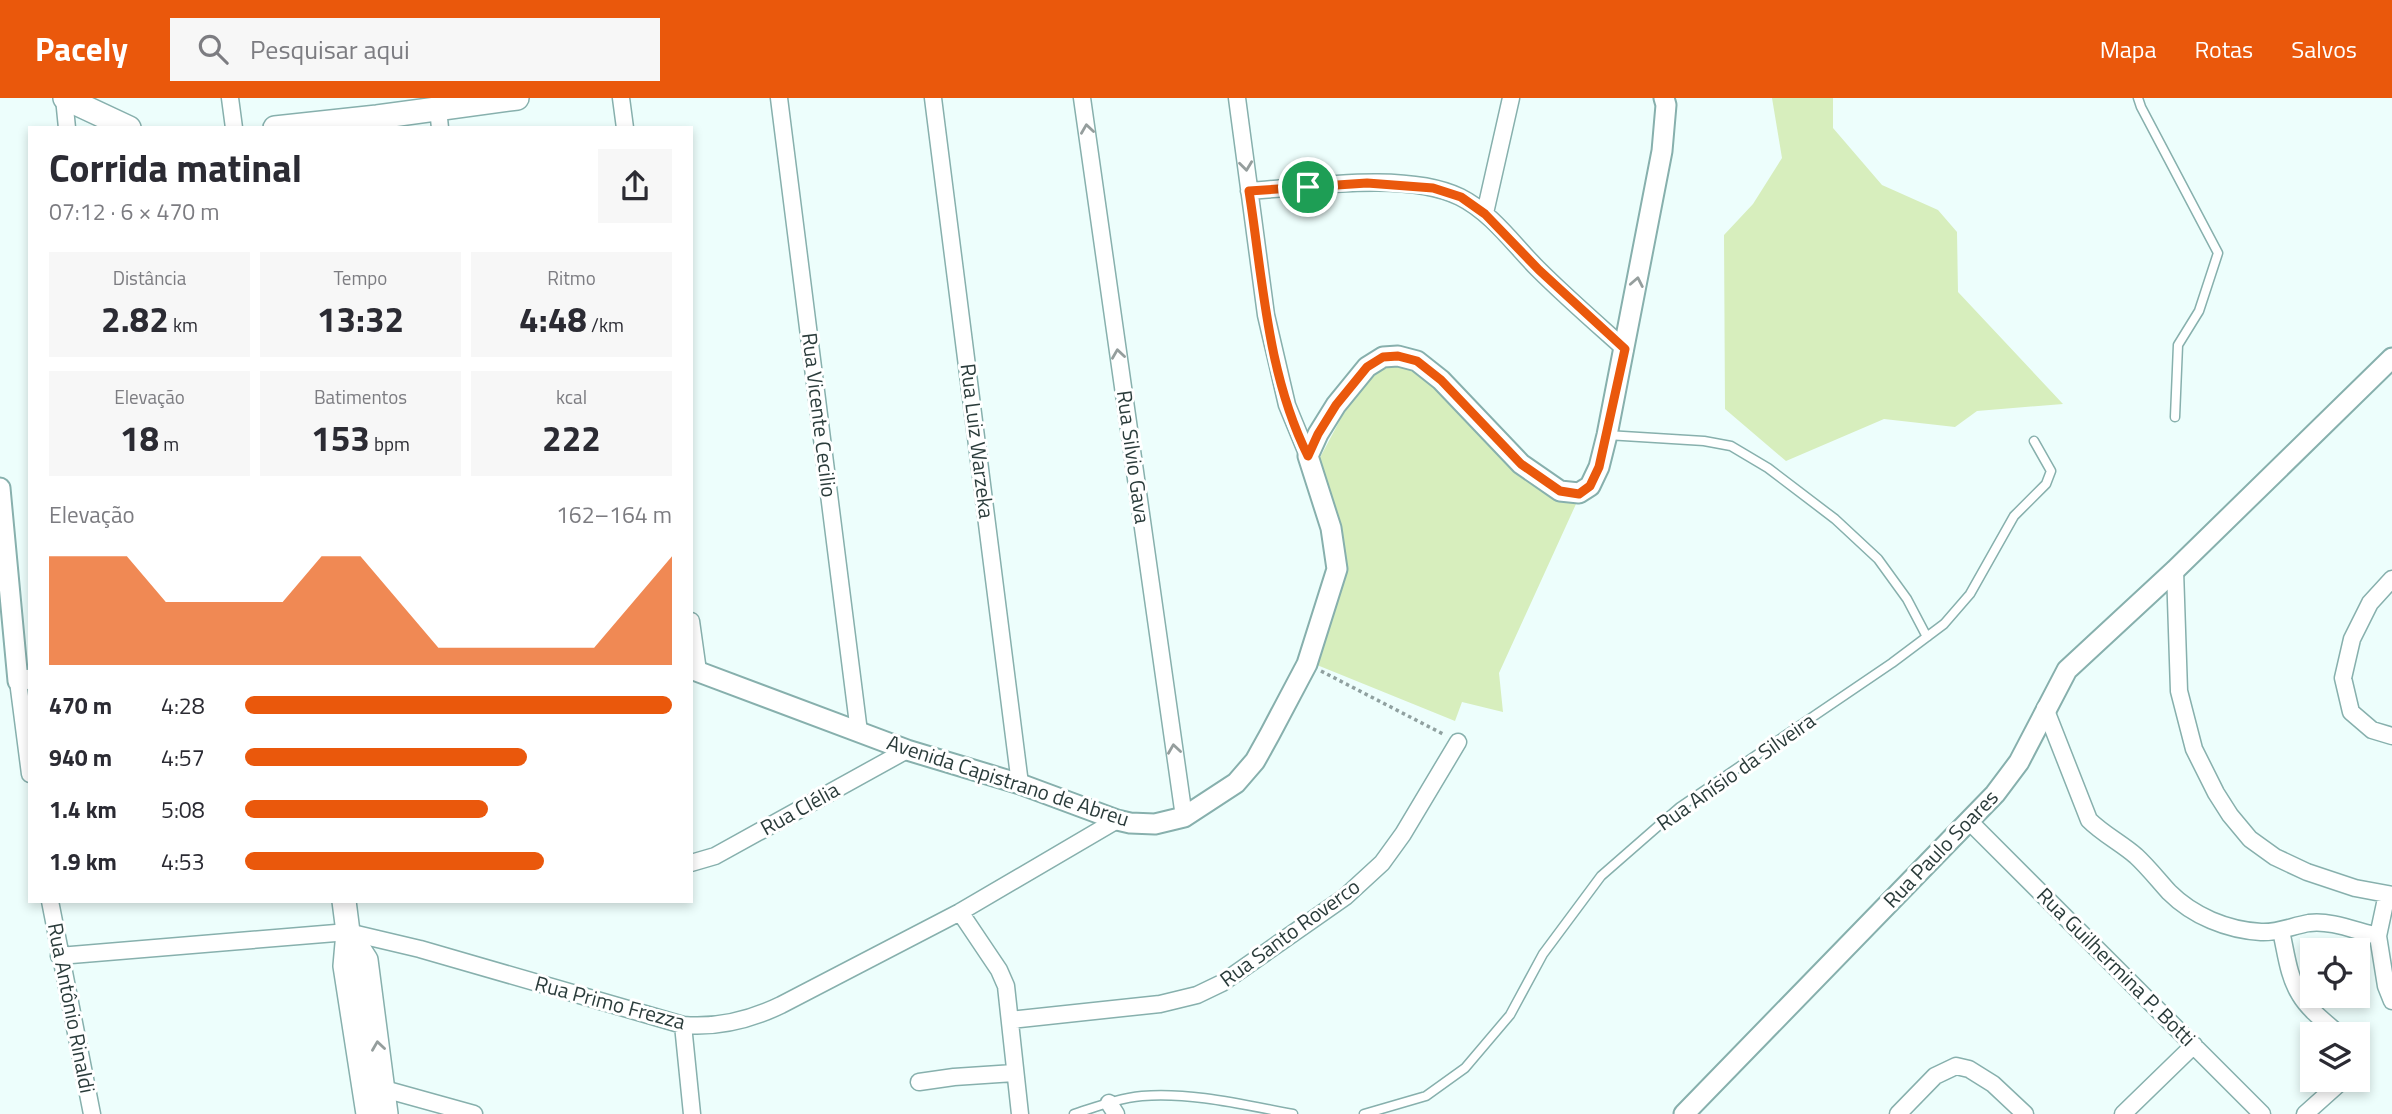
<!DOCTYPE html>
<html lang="pt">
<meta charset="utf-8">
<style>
body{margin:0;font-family:"Titillium Web",sans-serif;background:#f7f7f7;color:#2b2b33;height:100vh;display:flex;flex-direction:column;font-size:26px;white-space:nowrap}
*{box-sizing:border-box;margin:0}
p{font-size:23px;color:#7c7c81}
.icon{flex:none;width:38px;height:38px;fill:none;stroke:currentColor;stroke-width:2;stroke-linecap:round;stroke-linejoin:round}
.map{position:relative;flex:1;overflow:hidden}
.details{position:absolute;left:28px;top:28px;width:665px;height:777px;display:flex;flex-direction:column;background:#fff;border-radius:0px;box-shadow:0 4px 10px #0003}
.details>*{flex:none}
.fabs{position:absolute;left:2300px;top:840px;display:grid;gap:14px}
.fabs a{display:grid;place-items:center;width:70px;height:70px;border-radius:0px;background:#fff;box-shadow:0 4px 10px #0003;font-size:35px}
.pin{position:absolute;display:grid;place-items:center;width:60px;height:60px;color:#fff;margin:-30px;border:4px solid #fff;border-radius:50%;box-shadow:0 2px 7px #0007}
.round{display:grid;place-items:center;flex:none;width:74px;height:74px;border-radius:0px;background:#f7f7f7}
.head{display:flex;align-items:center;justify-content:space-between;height:119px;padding:0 21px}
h1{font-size:38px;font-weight:700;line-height:52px}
.metrics{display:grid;grid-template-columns:repeat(3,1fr);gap:10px;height:119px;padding:7px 21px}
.metrics div{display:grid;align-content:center;border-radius:0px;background:#f7f7f7;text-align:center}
.metrics b{font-size:35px;font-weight:700}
.metrics small{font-size:19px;font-weight:400}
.metrics p{font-size:19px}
.chart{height:196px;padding:14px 21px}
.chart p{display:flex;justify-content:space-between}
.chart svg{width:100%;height:126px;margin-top:7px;fill:#ea580c;opacity:.7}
ul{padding:0 21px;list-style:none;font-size:23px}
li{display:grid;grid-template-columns:112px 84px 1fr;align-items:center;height:52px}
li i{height:18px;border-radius:9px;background:#ea580c}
header{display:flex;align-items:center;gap:42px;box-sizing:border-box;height:98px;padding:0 35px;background:#ea580c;color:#fff}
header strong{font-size:33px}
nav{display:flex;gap:38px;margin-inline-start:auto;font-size:24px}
.search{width:490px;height:63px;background:#f7f7f7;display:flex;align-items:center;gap:18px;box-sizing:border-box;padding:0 24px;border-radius:0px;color:#7c7c81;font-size:26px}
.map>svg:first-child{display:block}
.green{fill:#d7eebd}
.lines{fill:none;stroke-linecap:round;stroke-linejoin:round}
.service-casing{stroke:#87b0ad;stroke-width:11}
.minor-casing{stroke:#87b0ad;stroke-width:19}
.tertiary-casing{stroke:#87b0ad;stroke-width:23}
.secondary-casing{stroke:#87b0ad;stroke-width:26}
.path{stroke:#90a1a0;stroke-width:3.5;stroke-dasharray:3.5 3.5;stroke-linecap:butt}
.service{stroke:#fff;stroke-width:8}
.minor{stroke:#fff;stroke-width:16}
.tertiary{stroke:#fff;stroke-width:19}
.secondary{stroke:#fff;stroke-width:23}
.oneway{stroke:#959e9d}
.route-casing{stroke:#fff;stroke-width:14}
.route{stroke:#ea580c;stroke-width:9}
.labels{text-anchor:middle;stroke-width:6;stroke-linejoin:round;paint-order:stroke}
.street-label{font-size:21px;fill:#2b3c3b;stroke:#fff}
</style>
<header>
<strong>Pacely</strong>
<div class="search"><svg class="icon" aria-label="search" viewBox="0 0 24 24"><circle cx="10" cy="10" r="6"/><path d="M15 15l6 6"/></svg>Pesquisar aqui</div>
<nav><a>Mapa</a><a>Rotas</a><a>Salvos</a></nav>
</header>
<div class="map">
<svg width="2392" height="1016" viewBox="0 0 2392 1016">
<rect width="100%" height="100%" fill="#edfefc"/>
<path class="green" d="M1772,0H1833V30L1882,87L1938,112L1957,134L1958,194L2063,306L1977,313L1955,329L1884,321L1786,363L1725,311L1724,137L1753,106L1782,60Z
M1386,265L1412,266L1556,401L1576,406L1499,575L1503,614L1462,604L1455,623L1317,567L1328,521L1343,481L1316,367L1363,279Z"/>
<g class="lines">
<defs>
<path id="service" d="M2138,0L2141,9L2218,155L2199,213L2178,247L2175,319
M1607,337L1704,343L1731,348L1768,370L1835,421L1878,461L1907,501L1927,539
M1074,1016C1096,1009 1119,1000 1142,998C1192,994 1244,1007 1293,1016
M1364,1016L1426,998L1465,970L1510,917L1543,856L1601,778L1680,709L1892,565L1944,526L1970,496L2014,418L2046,386L2051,373L2034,343"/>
<path id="minor" d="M64,0L67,30
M230,0L234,30
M621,0L625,30
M779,0L859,634
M933,0L1020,686
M1082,0L1184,719
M1237,0L1266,217L1287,307L1308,358
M438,11L440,30
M1249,93C1308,89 1407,73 1460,99C1492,115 1514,147 1538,171C1566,199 1596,225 1625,251
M1485,115L1511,0
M2175,472L2179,593L2194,651L2216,695L2230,717L2250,741L2275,759L2307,774L2355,790L2392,797
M2392,481L2370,505L2352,541L2343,580L2351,614L2372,632L2392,638
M691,523L698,573
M18,583L30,676
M2045,610L2089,722C2103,736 2121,745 2136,758C2148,769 2158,782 2169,794C2193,818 2227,832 2261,834C2278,835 2292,828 2309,825C2331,822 2356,833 2378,838
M1969,723L2262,1016
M691,765L715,758L907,652
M2387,796L2378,838L2386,888L2392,903
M50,803L92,1016
M960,814L999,872L1006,888L1020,1016
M2281,833C2286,854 2288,878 2300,897C2309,912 2325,924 2339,936
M59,858L348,834L420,851L683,927C718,930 750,922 781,907L960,814L1117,722
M1010,922L1160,906L1197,897L1222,885L1345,799L1382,765L1403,736L1458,644
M683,927L692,1016
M919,984L954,979L1014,975
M375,991H384L474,1016
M1109,1005L1116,1016
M1898,1016L1935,978L1956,968L1969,971L1993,986L2025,1016
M2123,1016L2194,947
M2305,1016L2343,982"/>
<path id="tertiary" d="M0,390L18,583L30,581
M691,571L907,652L1020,686L1117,722L1130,725L1155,726L1184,719L1236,685L1255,663L1270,636L1307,566L1337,471L1331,430L1308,358L1318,336L1336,307L1367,269L1383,259L1398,258L1417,263L1441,282L1521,366L1560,393L1579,395L1590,388L1599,369L1607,337L1662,53L1666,7L1664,0
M1684,1016L1995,696L2019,664L2067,572L2175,472L2392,260"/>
<path id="secondary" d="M65,0L129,30
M275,30L377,19L517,0
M344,803L348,834L345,868L368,1016
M348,834L366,862L386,1016"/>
</defs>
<use href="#service" class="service-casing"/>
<use href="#minor" class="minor-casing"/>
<use href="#tertiary" class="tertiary-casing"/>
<use href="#secondary" class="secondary-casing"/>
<path class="path" d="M1321,573L1445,637"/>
<use href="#service" class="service"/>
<use href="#minor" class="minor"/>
<use href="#tertiary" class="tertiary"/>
<use href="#secondary" class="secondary"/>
</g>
<defs><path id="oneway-chevron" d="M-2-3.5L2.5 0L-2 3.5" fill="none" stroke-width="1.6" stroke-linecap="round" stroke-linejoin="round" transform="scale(1.75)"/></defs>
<g class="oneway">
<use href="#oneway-chevron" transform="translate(1087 31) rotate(-98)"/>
<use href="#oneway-chevron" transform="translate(1246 68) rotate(83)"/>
<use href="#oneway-chevron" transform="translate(1637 184) rotate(-79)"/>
<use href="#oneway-chevron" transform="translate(1118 256) rotate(-98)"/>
<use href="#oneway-chevron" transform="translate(1174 651) rotate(-98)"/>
<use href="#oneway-chevron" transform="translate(378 948) rotate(-98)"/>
</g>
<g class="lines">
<defs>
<path id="route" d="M1367,85L1433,90L1461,99L1485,116L1539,172L1625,251L1599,369L1590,388L1579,396L1560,393L1521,366L1441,282L1417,263L1398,258L1383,259L1367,269L1336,307L1318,336L1308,358C1267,276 1263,182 1249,93Z"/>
</defs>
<use href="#route" class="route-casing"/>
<use href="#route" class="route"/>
</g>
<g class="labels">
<g class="street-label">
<text transform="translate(819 317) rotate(83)" y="7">Rua Vicente Cecilio</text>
<text transform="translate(977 343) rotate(83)" y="7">Rua Luiz Warzeka</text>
<text transform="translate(1133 359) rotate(82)" y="7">Rua Silvio Gava</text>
<text transform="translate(1736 674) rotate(-35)" y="7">Rua Anísio da Silveira</text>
<text transform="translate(1008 683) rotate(18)" y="7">Avenida Capistrano de Abreu</text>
<text transform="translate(800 711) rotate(-29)" y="7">Rua Clélia</text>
<text transform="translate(1941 751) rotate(-46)" y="7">Rua Paulo Soares</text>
<text transform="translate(1290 835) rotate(-36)" y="7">Rua Santo Roverco</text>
<text transform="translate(2116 869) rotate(45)" y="7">Rua Guilhermina P. Botti</text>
<text transform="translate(610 905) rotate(15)" y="7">Rua Primo Frezza</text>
<text transform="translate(71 910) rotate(79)" y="7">Rua Antônio Rinaldi</text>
</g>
</g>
</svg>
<div class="fabs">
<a><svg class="icon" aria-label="locate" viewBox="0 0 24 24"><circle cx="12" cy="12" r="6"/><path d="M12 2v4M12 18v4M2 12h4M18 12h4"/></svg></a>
<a><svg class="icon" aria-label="layers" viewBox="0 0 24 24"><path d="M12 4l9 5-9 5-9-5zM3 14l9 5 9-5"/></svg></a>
</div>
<div class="pin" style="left:1308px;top:89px;background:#1e9e55"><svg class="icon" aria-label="arrive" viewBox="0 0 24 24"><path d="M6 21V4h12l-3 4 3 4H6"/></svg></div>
<section class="details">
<div class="head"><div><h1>Corrida matinal</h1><p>07:12 · 6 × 470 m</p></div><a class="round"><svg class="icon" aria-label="share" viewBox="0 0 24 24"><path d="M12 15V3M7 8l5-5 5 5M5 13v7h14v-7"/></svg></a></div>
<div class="metrics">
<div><p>Distância</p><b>2.82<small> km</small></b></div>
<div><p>Tempo</p><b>13:32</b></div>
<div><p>Ritmo</p><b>4:48<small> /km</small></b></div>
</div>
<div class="metrics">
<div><p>Elevação</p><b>18<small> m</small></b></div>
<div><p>Batimentos</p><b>153<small> bpm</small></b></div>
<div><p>kcal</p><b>222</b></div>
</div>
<div class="chart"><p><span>Elevação</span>162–164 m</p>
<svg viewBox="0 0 160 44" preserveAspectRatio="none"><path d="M0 44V6L10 6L20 6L30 22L40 22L50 22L60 22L70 6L80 6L90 22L100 38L110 38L120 38L130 38L140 38L150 22L160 6V44z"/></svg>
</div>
<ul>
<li><b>470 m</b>4:28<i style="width:100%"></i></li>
<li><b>940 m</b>4:57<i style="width:66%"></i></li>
<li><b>1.4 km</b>5:08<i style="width:57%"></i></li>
<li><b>1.9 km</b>4:53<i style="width:70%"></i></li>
</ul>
</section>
</div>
